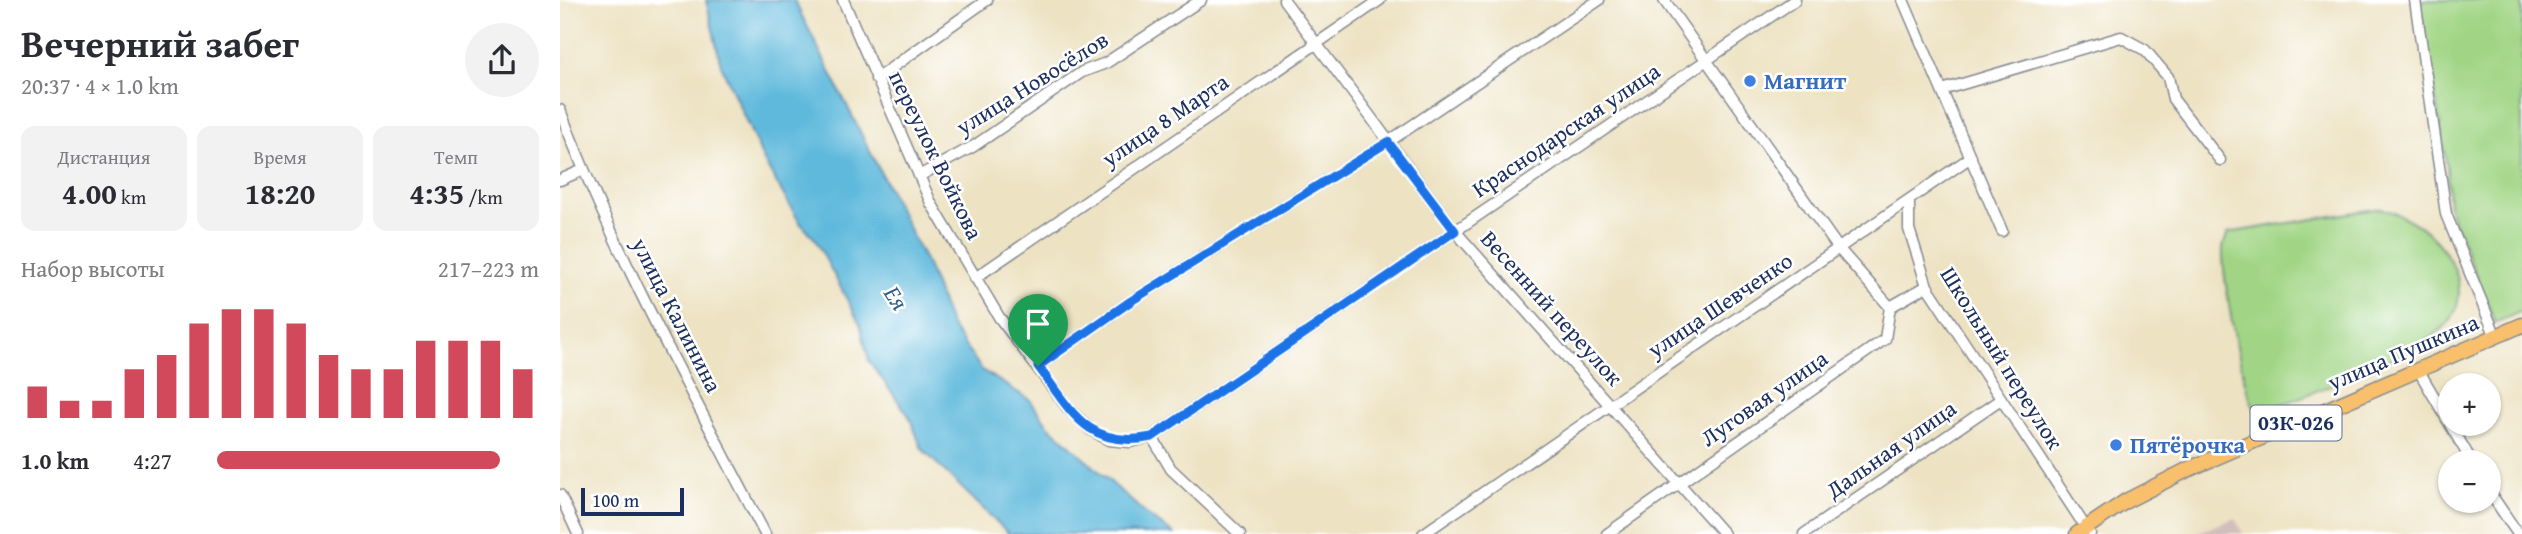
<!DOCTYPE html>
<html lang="ru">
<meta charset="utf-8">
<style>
body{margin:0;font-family:"Gentium Book Plus",serif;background:#f2f2f3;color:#2b2b33;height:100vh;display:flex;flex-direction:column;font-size:26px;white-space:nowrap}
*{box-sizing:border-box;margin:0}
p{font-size:23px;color:#7c7c81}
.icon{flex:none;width:38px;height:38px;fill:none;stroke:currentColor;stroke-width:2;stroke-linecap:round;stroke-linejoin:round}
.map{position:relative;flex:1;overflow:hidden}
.sheet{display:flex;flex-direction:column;background:#fff;width:560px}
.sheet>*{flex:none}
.fabs{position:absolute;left:1878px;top:373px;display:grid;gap:14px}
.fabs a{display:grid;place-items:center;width:63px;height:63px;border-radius:50%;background:#fff;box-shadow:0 2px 5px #0004;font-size:35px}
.scale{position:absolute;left:21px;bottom:18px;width:103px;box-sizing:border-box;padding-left:7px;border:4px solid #1b2f5e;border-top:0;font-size:19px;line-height:24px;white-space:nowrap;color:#1b2f5e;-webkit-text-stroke:5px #fff;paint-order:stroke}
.pin{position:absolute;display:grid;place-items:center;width:60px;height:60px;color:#fff;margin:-72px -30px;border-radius:50% 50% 50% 0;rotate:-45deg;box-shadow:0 0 7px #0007}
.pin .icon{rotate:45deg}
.round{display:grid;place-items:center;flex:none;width:74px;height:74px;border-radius:37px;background:#f2f2f3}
.headline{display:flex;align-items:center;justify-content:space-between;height:119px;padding:0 21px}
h1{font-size:38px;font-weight:700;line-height:52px}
.stats{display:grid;grid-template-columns:repeat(3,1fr);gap:10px;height:119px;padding:7px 21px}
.stats div{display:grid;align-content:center;border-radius:14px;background:#f2f2f3;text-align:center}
.stats b{font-size:30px;font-weight:700}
.stats small{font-size:19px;font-weight:400}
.stats p{font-size:19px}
.chart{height:196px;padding:14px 21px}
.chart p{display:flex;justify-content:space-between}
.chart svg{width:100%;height:126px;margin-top:7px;stroke:#d1495b;stroke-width:6}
ul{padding:0 21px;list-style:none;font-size:23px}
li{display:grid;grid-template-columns:112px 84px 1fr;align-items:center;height:52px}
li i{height:18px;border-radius:9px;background:#d1495b}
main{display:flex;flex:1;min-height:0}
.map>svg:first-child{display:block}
.industrial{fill:#d1bfbd}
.green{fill:#a1d585;stroke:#5e8272;stroke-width:2}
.water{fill:#5eb9dc;stroke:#3c749d;stroke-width:2}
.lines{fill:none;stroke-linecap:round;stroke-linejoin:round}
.minor-casing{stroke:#848890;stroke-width:13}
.major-casing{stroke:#848890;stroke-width:17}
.minor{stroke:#fff;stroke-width:10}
.major{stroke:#f8bf6c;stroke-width:14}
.route-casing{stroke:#fff;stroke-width:14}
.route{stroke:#1a73e8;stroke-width:9}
.shop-dot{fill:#3f7fe0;stroke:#fff;stroke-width:2.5}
.labels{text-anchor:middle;stroke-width:5;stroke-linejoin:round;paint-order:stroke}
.shield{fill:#fff;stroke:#5f6d8e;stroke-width:2}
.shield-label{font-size:21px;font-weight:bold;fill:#1b2f5e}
.shop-label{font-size:23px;font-weight:bold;fill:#366cbe;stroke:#fff;text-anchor:start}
.street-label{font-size:23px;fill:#1b2f5e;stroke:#fff}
.water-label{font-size:24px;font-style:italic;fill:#325f8a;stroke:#fff}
</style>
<main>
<section class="sheet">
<div class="headline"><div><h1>Вечерний забег</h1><p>20:37 · 4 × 1.0 km</p></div><a class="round"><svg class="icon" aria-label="share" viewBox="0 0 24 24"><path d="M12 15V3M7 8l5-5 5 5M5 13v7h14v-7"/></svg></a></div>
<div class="stats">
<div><p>Дистанция</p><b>4.00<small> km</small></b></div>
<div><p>Время</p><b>18:20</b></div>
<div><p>Темп</p><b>4:35<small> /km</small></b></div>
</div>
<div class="chart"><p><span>Набор высоты</span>217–223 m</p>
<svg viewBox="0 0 160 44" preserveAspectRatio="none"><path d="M5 44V33M15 44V38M25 44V38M35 44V27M45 44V22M55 44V11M65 44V6M75 44V6M85 44V11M95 44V22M105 44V27M115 44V27M125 44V17M135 44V17M145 44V17M155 44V27"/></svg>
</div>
<ul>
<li><b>1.0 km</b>4:27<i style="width:88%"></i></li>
</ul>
</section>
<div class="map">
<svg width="1962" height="534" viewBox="0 0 1962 534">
<rect width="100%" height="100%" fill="#fff"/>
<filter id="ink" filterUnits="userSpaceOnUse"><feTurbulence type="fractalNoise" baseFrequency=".0143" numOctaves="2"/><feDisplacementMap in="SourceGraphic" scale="14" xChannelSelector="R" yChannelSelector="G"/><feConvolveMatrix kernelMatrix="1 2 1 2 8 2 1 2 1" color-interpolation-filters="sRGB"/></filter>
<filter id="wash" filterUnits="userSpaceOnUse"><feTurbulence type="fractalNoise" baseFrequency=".00686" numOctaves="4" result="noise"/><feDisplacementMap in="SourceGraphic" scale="28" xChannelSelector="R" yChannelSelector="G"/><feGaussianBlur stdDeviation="1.57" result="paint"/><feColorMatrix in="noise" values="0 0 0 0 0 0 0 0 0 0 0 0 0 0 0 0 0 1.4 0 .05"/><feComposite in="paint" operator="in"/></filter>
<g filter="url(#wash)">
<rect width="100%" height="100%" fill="#ede2c2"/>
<path class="industrial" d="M1675,518L1683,534H1633Z"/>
<path class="green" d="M1859,0H1962V311L1935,323L1889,208L1887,167Z
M1821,208C1855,219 1873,232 1891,262C1902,281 1902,306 1888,323C1861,354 1741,396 1698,414C1684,399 1661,273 1663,249C1663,244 1666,238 1668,233Z"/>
<path class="water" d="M146,0H234L367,265L391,326L422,370L470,400L488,425L588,516L614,534H449L362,449L349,416L309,361L300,324L255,239L240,223L205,163L161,65Z"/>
</g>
<g filter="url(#ink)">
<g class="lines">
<defs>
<path id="minor" d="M283,0L371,203L439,317L507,407L530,429L549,440L570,442L592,437L611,469L680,534
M724,0L895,231L1164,534
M1104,0L1279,249L1330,307
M1343,0L1442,231
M1855,0L1886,214L1936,337
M316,79L427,0
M1382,90L1561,37L1585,50L1608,77L1613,99L1660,160
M0,110C56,257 133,395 205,534
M359,176L414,146L522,72L546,63L641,0
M0,180L23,170
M1349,200V229L1367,286L1530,534
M415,278L820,0
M478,366L571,301L828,142L1039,0
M1859,371L1912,462
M592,437L1235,0
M1928,490L1958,534
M0,495L18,534
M863,534L1411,157
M1047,534L1325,339L1330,307L1367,286
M1244,534L1441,399"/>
<path id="major" d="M1517,534L1566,501L1627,470L1962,325"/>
</defs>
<use href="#minor" class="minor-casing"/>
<use href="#major" class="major-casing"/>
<use href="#minor" class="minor"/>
<use href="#major" class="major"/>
</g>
</g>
<g class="lines" filter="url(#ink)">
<defs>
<path id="route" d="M828,142L895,231L592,437C528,450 511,411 478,366L571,301Z"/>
</defs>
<use href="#route" class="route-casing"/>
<use href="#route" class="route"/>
</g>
<g class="shop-dot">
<circle cx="1190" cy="81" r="7"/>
<circle cx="1556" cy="445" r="7"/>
</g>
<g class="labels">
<rect class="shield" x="1690.5" y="405.5" width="91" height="35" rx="5"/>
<g class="shield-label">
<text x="1736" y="430">03К-026</text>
</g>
<g class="shop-label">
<text x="1204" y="89">Магнит</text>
<text x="1570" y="453">Пятёрочка</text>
</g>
<g class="street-label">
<text transform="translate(472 83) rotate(-32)" y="8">улица Новосёлов</text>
<text transform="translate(605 120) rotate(-34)" y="8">улица 8 Марта</text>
<text transform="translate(1006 130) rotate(-34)" y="8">Краснодарская улица</text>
<text transform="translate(376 155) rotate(64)" y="8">переулок Войкова</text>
<text transform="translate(1160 305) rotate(-34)" y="8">улица Шевченко</text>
<text transform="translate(992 308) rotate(48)" y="8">Весенний переулок</text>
<text transform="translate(117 315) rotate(63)" y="8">улица Калинина</text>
<text transform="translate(1843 352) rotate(-23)" y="8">улица Пушкина</text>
<text transform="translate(1442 358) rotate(58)" y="8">Школьный переулок</text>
<text transform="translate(1204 398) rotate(-35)" y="8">Луговая улица</text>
<text transform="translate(1331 449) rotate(-35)" y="8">Дальная улица</text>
</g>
<g class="water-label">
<text transform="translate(336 298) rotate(57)" y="8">Ея</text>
</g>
</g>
</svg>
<div class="fabs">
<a>+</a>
<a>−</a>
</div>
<div class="scale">100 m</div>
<div class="pin" style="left:478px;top:366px;background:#1e9e55"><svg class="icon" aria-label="arrive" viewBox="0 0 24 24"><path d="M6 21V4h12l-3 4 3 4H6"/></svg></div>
</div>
</main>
